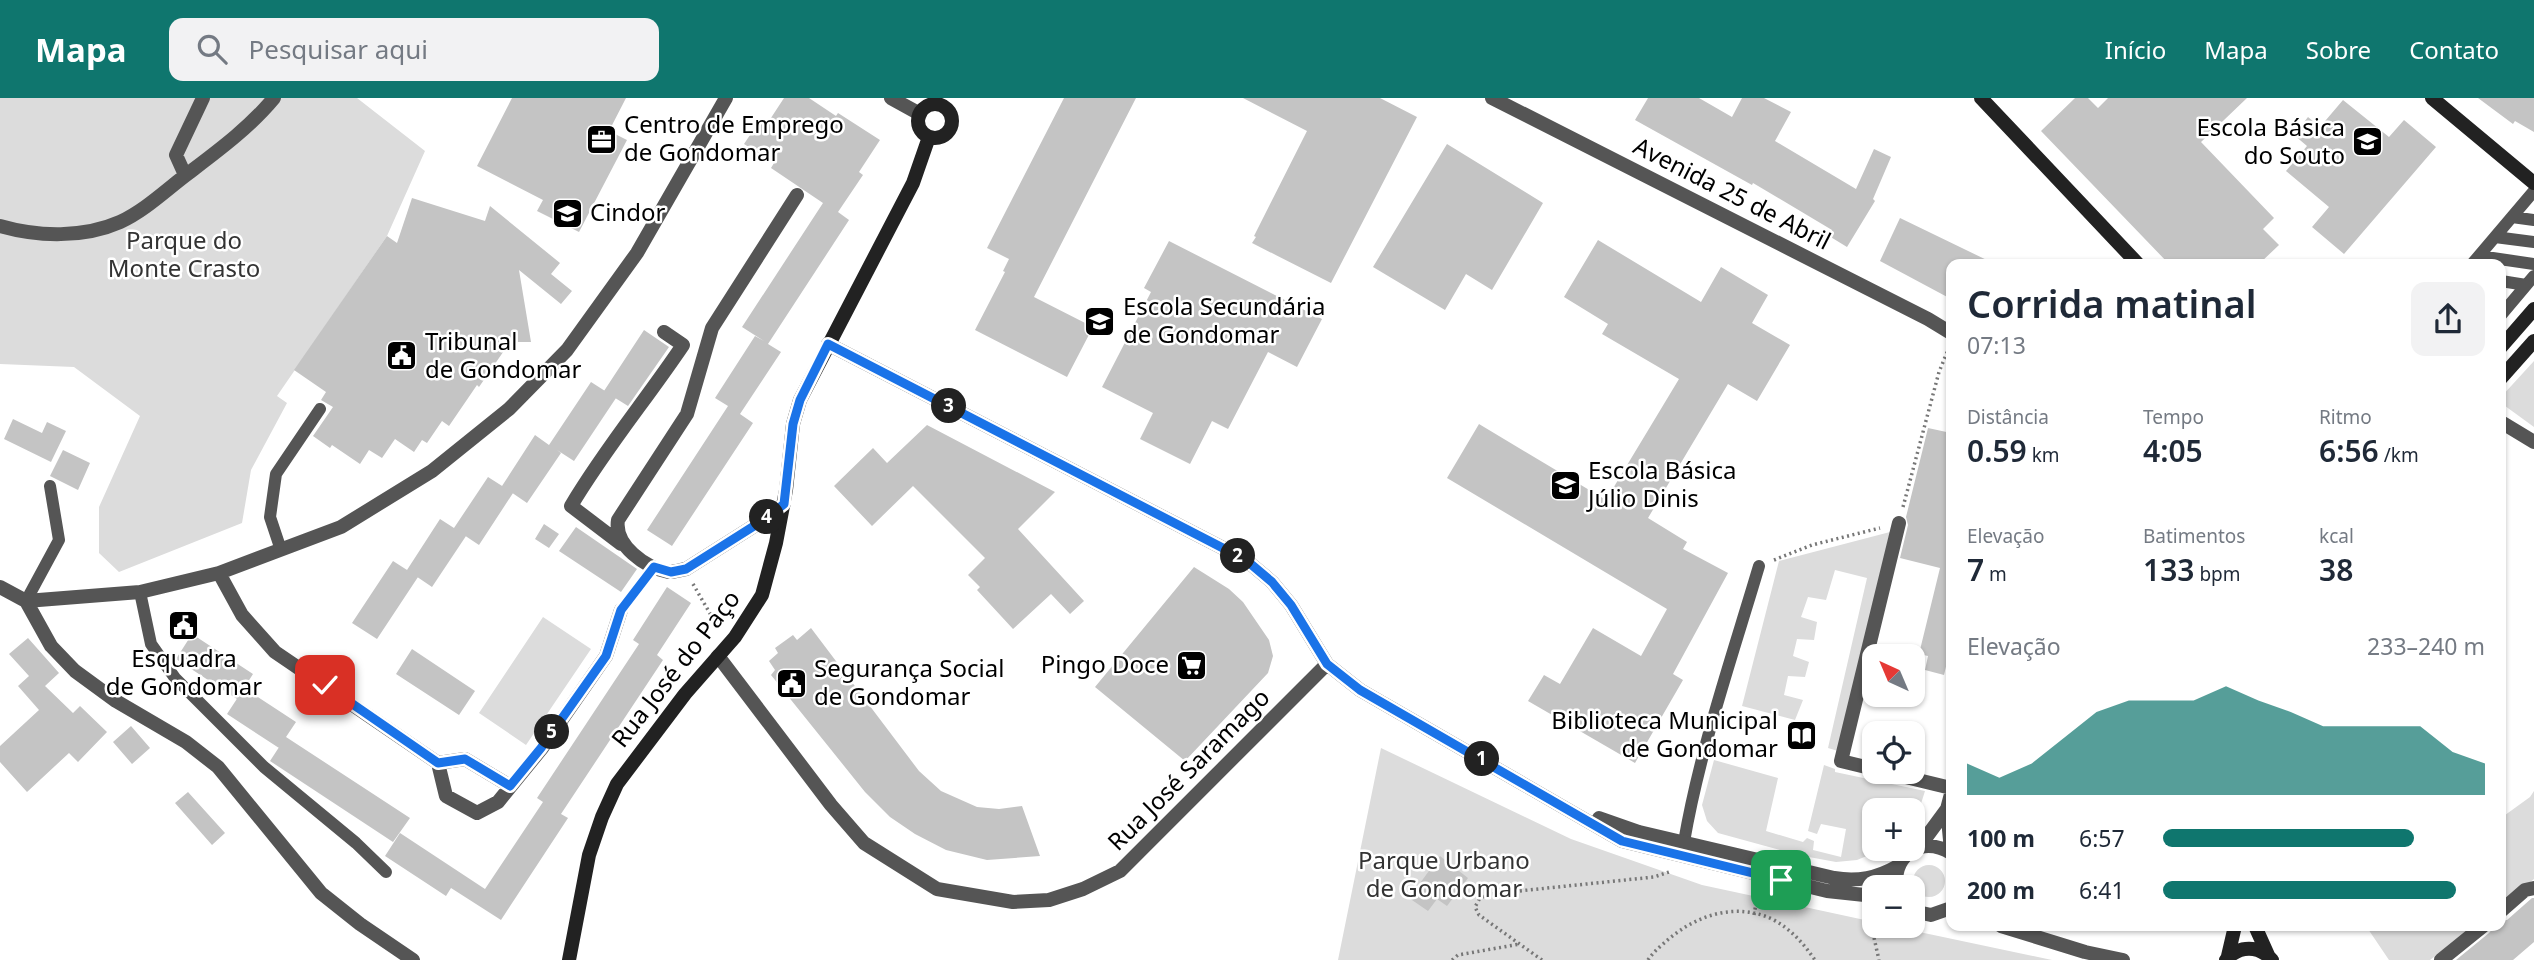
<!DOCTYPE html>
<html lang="pt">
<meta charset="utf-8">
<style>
body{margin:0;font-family:"Noto Sans",sans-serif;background:#f2f2f3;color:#1f2937;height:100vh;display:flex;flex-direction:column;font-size:26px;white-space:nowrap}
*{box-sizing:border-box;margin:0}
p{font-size:23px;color:#747a83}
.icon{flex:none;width:38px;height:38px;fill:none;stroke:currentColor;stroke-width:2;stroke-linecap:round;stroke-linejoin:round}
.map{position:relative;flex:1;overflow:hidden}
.panel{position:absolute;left:1946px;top:161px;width:560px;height:672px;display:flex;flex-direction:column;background:#fff;border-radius:14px;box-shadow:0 2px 5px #0004}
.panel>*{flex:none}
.needle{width:46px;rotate:316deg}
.fabs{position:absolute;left:1862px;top:546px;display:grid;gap:14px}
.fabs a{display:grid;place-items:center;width:63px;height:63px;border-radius:14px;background:#fff;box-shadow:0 2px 5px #0004;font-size:35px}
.pin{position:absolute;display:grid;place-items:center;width:60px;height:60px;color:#fff;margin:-30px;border-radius:14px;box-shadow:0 4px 10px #0006}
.km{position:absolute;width:35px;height:35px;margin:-18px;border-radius:50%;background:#222;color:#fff;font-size:19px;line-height:35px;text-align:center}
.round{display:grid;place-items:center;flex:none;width:74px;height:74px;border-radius:14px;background:#f2f2f3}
.headline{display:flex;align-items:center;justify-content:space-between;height:119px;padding:0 21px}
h1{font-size:38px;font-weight:600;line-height:52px}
.stats{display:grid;grid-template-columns:repeat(3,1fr);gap:10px;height:119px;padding:7px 21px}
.stats div{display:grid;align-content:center}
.stats b{font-size:30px;font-weight:600}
.stats small{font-size:19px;font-weight:400}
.stats p{font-size:19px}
.chart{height:196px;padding:14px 21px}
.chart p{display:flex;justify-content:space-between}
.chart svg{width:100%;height:126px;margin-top:7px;fill:#0f766e;opacity:.7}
ul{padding:0 21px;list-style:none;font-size:23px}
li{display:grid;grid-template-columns:112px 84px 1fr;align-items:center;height:52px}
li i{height:18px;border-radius:9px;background:#0f766e}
header{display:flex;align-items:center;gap:42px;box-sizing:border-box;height:98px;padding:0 35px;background:#0f766e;color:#fff}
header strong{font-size:33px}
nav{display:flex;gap:38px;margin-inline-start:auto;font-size:24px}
.search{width:490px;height:63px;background:#f2f2f3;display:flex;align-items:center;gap:18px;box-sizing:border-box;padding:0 24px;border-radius:14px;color:#747a83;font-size:26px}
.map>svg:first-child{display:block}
.green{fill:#dcdcdc}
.building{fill:#c4c4c4}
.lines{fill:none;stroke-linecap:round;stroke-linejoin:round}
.path{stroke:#777;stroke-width:3.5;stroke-dasharray:2 3.5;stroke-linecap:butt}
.lane{stroke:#555;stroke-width:12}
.street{stroke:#555;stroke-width:14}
.secondary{stroke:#222;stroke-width:14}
.route-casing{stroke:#fff;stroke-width:14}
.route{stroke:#1a73e8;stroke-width:9}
.labels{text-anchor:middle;stroke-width:5;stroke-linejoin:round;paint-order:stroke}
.poi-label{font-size:24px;fill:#000;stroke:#fff;text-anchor:start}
.street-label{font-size:24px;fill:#000;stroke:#fff}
.park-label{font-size:24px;fill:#333;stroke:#fff}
</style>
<header>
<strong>Mapa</strong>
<div class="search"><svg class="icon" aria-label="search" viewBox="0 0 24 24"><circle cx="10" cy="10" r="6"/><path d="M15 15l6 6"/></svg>Pesquisar aqui</div>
<nav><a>Início</a><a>Mapa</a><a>Sobre</a><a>Contato</a></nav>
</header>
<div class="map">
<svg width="2534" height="862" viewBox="0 0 2534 862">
<rect width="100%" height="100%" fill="#fff"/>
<path class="green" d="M0,0H357L425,53L387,138L277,298L287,305L251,372L242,425L119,474L99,455V409L140,318L74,269L0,266Z
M2534,263V329L2501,305V299Z
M1890,434L1838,653L1828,650L1867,480L1835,472L1826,502L1808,499L1801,519L1817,524L1814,542L1797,541L1793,558L1809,564L1805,579L1788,578L1784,597L1803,602L1795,622L1742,608L1779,463Z
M543,519L591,551L526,647L479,615Z
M1381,650L1571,741L1702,787L1874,824V828H1891L2052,862H1338Z
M1714,662L1778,680L1766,733L1803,744L1807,740L1814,743L1813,752L1841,759L1846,731L1821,726L1817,736L1808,733L1824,667L1835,671V674L1925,693L1918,715L1913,722V712H1874V751H1884L1857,762L1836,764L1798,757L1718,735L1707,723L1702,707Z
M2534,693V781L2501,807V720L2530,699Z
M1913 783a16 16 0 1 1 32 0a16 16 0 1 1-32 0Z
M2366,828H2473L2430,862H2389Z"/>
<path class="building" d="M512,0H626L609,33L627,42L579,134L537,113L543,102L477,68Z
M784,0H809L836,18L838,15L880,42L859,74L863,77L838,114L849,122L768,246L781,254L740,316L753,325L672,448L647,432L728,308L715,300L755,238L764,243L742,229L823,105L771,70L774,65L744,46L760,22L767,26Z
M1064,0H1136L1034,199L1093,229L1067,279L975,232L1005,174L1003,173L1009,161L987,150Z
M1243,0H1380L1417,19L1331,185L1252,145L1256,139L1254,138L1307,33Z
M1648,0H1699L1732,19L1742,0H1764L1791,14L1775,43L1856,91L1874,51L1891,59L1873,101L1875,103L1847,149L1829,138L1832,132L1753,85L1752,87L1635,22Z
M2075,0H2088L2098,10L2108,0H2247L2201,44L2274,120L2263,131L2279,147L2259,166H2169L2041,33Z
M2478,0H2534V34L2515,23L2513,26Z
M2343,2L2389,39L2404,22L2436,49L2344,156L2312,129L2329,109L2286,73L2307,48L2294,37L2308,19L2320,29Z
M1447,46L1543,105L1492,192L1466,176L1445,212L1373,169Z
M412,100L485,123L490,108L560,165L551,176L572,193L561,206L519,172L531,244H510L479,289L477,287L449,328L442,323L427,345L422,342L414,354L395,341L382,360L369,352L360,366L332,347L330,350L313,338L333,309L321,302L326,294L294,272L387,138L397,145Z
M1900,120L1995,166H1951V201L1880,163Z
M1598,142L1701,204L1721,169L1768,197L1752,225L1790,247L1757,303L1728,286L1648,420L1687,444L1683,451L1728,475L1673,576L1683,582L1635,665L1528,603L1544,577L1560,586L1593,530L1641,558L1667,511L1447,380L1479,326L1606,402L1679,281L1602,236L1608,226L1564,199Z
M1169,143L1322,221L1297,269L1268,254L1228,331L1212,323L1190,366L1140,341L1153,315L1102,289L1151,194L1144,190Z
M644,232L669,249L628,308L604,293Z
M591,284L616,300L574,363L557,352L561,355L527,405L502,388L535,337L549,347Z
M13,321L42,335L47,324L66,333L51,364L4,341Z
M927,327L1055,394L1018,431L1084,503L1070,516L1051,496L1013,531L977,492L980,489L968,477L985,460L913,388L872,428L834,388L873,350L887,365Z
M1928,330L1951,335V548L1944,577L1925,572L1928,558L1919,556L1940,470L1900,460L1908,427L1906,419Z
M63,352L90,365L78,392L50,378Z
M488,379L513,395L479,447L458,433L466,438L432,489L407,472L440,421L454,430Z
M544,426L559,436L549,450L535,441Z
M576,429L637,471L621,494L559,453Z
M393,463L418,479L377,541L352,525Z
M1194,469L1229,491L1243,504L1269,542L1273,558L1268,575L1185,663L1095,589Z
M667,489L691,505L657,557L663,562L561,716L568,720L501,822L451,790L446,798L385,758L400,735L485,791L543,704L537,700L639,546L633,542Z
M811,530L919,673L941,693L977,709L999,711L1022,708L1040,758L987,762L946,752L915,736L890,719L865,694L771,577L775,572L769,563L778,555L775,550L793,537L797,542Z
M192,536L253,576L237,601L176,561Z
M28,540L59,575L45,588L73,615L80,608L107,634L78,664L69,655L27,694L0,664V648L39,612L18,588L29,578L9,556Z
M412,551L475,593L459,617L396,576Z
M244,590L296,624L286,639L410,720L393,744L270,663L285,640L279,650L227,616Z
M131,628L150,650L132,666L113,644Z
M188,694L225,735L212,747L175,705Z
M1440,758L1468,780L1447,808L1437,801L1428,813L1409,800Z
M2532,800H2534V844L2513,862H2456L2489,835L2495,828H2501V822H2507Z"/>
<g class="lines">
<path class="path" d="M1903,409L1939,274L1948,252
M1774,462L1812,447L1880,430
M693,486L715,524L721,529
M631,500L643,484
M1868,813L1879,862
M1754,817L1758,794
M1452,862L1458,857L1520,846
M1542,862L1479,817L1475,809L1480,800L1490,796L1654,779L1669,774
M1648,862C1652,856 1657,851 1663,846C1692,819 1733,803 1772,821C1791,831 1803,845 1815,862"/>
<path class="lane" d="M2512,119L2534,122
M2495,139L2534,144
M2479,158L2534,166
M2472,166L2534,93
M2501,183L2526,187
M2501,217L2534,178
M281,452L270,419L276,376L320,311
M140,494L151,546L175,580L264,669L356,745L386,774
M26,503L59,442L50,388
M1684,744C1700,651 1732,559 1759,468"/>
<path class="street" d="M891,0L920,16
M1492,0L1928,221L1951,235
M185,77L176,57L203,0
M0,128C38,139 84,140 120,124C146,112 168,90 190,74C219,52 250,29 274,0
M828,246L1246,462L1272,484L1291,507L1327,566L1360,592L1622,743L1827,793L1874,798
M2501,324L2534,344
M784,406L765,421L686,471C680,472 674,474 669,474C645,470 614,447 618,422L687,316L712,230L797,97
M621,446L571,408C604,352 646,302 683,247L664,234
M219,475L242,517L275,554L438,665L446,698L477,715L498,704L542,650L606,558L621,512
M0,489L26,503L51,548L75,573L116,603L186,644L218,669L321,795L360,826L413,862
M26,503L140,494L219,475L341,429L432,373L509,311L567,252L637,155L726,0
M718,558L831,707L864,745L937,791L1013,804L1049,802L1083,791L1120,773L1327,566
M438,665L465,661L510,688
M1874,671L1841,663L1899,425
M1885,674L1951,690
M1951,696L1947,711L1951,752
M1599,720L1639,734L1834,780C1858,784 1877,780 1898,768
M1919,749L1947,711
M1896,789C1894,755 1922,738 1951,755
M1913,813L1931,817L1951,810
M2501,813L2525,792L2534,790
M2001,828L2085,854L2123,862
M2441,862L2483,828"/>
<path class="secondary" d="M1981,0L2138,166
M2432,0L2534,85
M918 23a17 17 0 1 1 34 0a17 17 0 1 1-34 0Z
M2501,249L2534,211
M2501,280L2534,243
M2255,828L2268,857
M2228,858L2235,828
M569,862L589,757L602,719L617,686L685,596L735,539L762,497L776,445L786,392L793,326L800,302L913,85L929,39
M2226,862C2239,847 2259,847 2272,862"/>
</g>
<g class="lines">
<defs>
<path id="route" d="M325,587L438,665L465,661L510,688L541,650L606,558L621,512L654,469L671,474L686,471L765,421L784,406L793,326L800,302L828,246L1246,462L1272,484L1291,507L1327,566L1360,592L1622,743L1781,782"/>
</defs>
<use href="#route" class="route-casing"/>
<use href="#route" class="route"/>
</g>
<defs>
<symbol id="office-square" viewBox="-11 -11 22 22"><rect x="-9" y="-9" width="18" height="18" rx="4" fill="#000" stroke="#fff"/><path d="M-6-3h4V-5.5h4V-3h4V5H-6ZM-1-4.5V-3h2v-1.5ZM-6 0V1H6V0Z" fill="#fff"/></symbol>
<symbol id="school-square" viewBox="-11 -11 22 22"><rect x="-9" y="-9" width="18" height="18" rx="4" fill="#000" stroke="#fff"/><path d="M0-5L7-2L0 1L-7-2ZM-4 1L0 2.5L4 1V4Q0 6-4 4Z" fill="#fff"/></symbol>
<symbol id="university-square" viewBox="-11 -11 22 22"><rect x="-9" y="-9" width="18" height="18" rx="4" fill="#000" stroke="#fff"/><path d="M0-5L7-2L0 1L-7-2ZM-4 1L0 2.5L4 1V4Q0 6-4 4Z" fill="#fff"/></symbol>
<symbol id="civic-square" viewBox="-11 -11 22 22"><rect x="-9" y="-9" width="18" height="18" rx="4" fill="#000" stroke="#fff"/><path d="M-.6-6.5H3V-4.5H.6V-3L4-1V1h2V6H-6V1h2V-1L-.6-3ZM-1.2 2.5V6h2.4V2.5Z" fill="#fff"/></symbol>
<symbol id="supermarket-square" viewBox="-11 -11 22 22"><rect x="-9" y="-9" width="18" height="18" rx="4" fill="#000" stroke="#fff"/><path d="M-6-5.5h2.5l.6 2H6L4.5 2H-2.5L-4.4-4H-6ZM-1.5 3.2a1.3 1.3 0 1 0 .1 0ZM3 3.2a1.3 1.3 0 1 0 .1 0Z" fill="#fff"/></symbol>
<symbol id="library-square" viewBox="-11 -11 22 22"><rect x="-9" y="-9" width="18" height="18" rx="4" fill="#000" stroke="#fff"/><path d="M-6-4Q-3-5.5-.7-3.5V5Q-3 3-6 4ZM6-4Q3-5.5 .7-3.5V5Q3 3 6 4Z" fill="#fff"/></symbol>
</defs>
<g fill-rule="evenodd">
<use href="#office-square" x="584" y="24" width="35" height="35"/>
<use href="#school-square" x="2350" y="26" width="35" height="35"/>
<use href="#university-square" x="550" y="98" width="35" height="35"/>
<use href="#school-square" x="1082" y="206" width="35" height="35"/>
<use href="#civic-square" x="384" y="240" width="35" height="35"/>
<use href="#school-square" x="1548" y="370" width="35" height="35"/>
<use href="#civic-square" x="166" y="510" width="35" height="35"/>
<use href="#supermarket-square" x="1174" y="550" width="35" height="35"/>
<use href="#civic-square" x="774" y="568" width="35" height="35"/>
<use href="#library-square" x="1784" y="620" width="35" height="35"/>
</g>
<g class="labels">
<g class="poi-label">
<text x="624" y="35">Centro de Emprego<tspan x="624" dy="28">de Gondomar</tspan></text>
<text x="2345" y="38" text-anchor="end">Escola Básica<tspan x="2345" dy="28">do Souto</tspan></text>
<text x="590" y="123">Cindor</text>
<text x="1123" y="217">Escola Secundária<tspan x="1123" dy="28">de Gondomar</tspan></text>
<text x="425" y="252">Tribunal<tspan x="425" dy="28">de Gondomar</tspan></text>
<text x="1588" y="381">Escola Básica<tspan x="1588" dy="28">Júlio Dinis</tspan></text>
<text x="184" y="569" text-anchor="middle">Esquadra<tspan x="184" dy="28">de Gondomar</tspan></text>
<text x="1169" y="575" text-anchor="end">Pingo Doce</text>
<text x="814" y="579">Segurança Social<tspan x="814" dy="28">de Gondomar</tspan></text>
<text x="1778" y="631" text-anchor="end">Biblioteca Municipal<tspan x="1778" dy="28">de Gondomar</tspan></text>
</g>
<g class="street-label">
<text transform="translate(1732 96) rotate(27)" y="8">Avenida 25 de Abril</text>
<text transform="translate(676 571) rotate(-52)" y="8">Rua José do Paço</text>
<text transform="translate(1189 672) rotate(-45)" y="8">Rua José Saramago</text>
</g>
<g class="park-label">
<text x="184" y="151">Parque do<tspan x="184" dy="28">Monte Crasto</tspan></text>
<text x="1444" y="771">Parque Urbano<tspan x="1444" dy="28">de Gondomar</tspan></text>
</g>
</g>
</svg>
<div class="fabs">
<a><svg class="needle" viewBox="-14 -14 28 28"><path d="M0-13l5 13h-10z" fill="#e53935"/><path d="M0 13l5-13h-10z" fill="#747a83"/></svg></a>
<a><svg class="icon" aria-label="locate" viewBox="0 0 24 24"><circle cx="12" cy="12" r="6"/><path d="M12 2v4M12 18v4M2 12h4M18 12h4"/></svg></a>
<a>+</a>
<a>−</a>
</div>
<div class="pin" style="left:1781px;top:782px;background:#1e9e55"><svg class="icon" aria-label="arrive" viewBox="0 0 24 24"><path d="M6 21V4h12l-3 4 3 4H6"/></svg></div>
<div class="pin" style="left:325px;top:587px;background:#d93025"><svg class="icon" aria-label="check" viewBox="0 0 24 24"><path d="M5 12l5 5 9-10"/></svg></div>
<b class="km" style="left:1482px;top:661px">1</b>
<b class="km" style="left:1238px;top:458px">2</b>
<b class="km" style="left:949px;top:308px">3</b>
<b class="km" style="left:767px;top:419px">4</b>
<b class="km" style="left:552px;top:634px">5</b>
<section class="panel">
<div class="headline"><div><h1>Corrida matinal</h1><p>07:13</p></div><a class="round"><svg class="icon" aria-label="share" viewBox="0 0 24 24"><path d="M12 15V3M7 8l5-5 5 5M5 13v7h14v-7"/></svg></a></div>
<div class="stats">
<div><p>Distância</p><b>0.59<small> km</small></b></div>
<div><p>Tempo</p><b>4:05</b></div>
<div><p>Ritmo</p><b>6:56<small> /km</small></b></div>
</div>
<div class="stats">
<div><p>Elevação</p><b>7<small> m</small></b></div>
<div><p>Batimentos</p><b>133<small> bpm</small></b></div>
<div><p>kcal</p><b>38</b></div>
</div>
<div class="chart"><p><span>Elevação</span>233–240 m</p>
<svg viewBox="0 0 160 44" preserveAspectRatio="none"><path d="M0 44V33L10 38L20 33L30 24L40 15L50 11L60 11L70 11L80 6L90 11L100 15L110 20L120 20L130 20L140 20L150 29L160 33V44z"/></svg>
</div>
<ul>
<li><b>100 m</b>6:57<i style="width:78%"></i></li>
<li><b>200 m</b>6:41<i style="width:91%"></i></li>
</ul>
</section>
</div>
